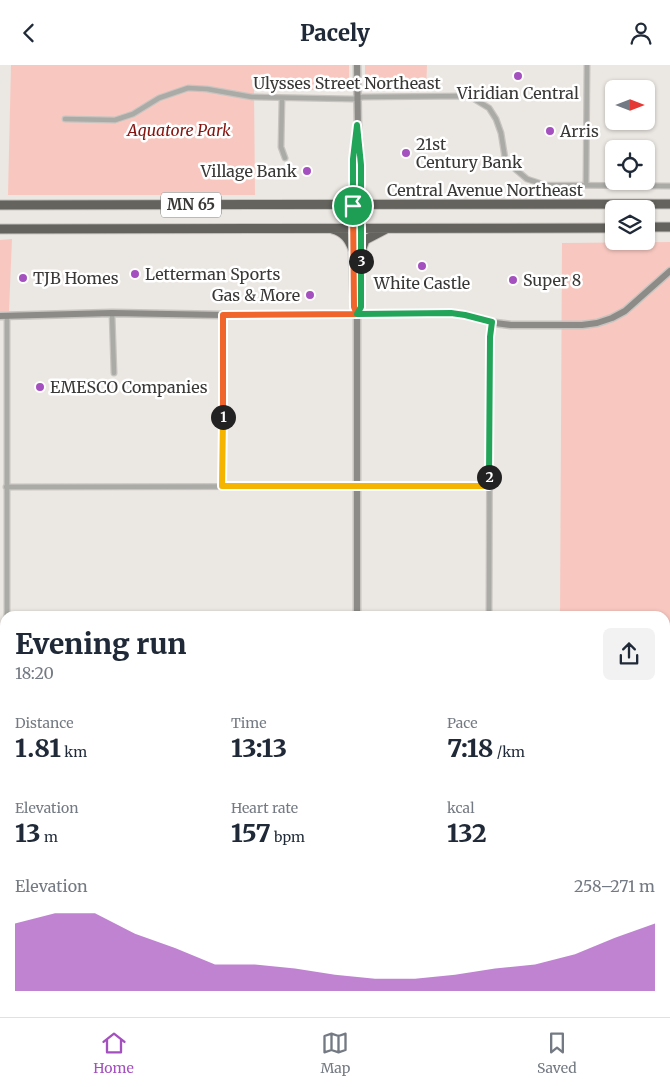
<!DOCTYPE html>
<meta charset="utf-8">
<style>
body{margin:0;font-family:Merriweather,serif;background:#f2f2f3;color:#1f2937;height:100vh;display:flex;flex-direction:column;font-size:19px;white-space:nowrap}
*{box-sizing:border-box;margin:0}
p{font-size:16px;color:#747a83}
.icon{flex:none;width:28px;height:28px;fill:none;stroke:currentColor;stroke-width:2;stroke-linecap:round;stroke-linejoin:round}
.map{position:relative;flex:1;overflow:hidden}
.drawer{position:absolute;left:0px;top:546px;width:670px;height:406px;display:flex;flex-direction:column;background:#fff;border-radius:15px 15px 0 0;box-shadow:0 1px 4px #0004}
.drawer>*{flex:none}
.needle{width:32px;rotate:90deg}
.buttons{position:absolute;left:605px;top:15px;display:grid;gap:10px}
.buttons a{display:grid;place-items:center;width:50px;height:50px;border-radius:8px;background:#fff;box-shadow:0 1px 4px #0004;font-size:25px}
.pin{position:absolute;display:grid;place-items:center;width:42px;height:42px;color:#fff;margin:-21px;border:2px solid #fff;border-radius:50%;box-shadow:0 1px 5px #0007}
.km{position:absolute;width:25px;height:25px;margin:-12px;border-radius:50%;background:#222;color:#fff;font-size:14px;line-height:25px;text-align:center}
.round{display:grid;place-items:center;flex:none;width:52px;height:52px;border-radius:8px;background:#f2f2f3}
.head{display:flex;align-items:center;justify-content:space-between;height:85px;padding:0 15px}
h1{font-size:28px;font-weight:800;line-height:38px}
.figures{display:grid;grid-template-columns:repeat(3,1fr);gap:8px;height:85px;padding:5px 15px}
.figures div{display:grid;align-content:center}
.figures b{font-size:25px;font-weight:800}
.figures small{font-size:14px;font-weight:400}
.figures p{font-size:14px}
.chart{height:140px;padding:10px 15px}
.chart p{display:flex;justify-content:space-between}
.chart svg{width:100%;height:90px;margin-top:5px;fill:#a450bf;opacity:.7}
header{display:flex;justify-content:space-between;align-items:center;height:65px;padding:0 15px;background:#fff;font-size:22px;font-weight:800}
.menu{display:flex;justify-content:space-around;align-items:center;height:70px;border-top:1px solid #e0e1e3;background:#fff;font-size:14px;color:#747a83}
.menu a{display:grid;justify-items:center;gap:2px}
.menu .on{color:#a450bf}
.map>svg:first-child{display:block}
.green{fill:#f8c8c0}
.lines{fill:none;stroke-linecap:round;stroke-linejoin:round}
.stream{stroke:#8c9e61;stroke-width:1}
.taxiway{stroke:#a09c99;stroke-width:12}
.street-casing{stroke:#c7c4c0;stroke-width:7}
.secondary-casing{stroke:#c7c4c0;stroke-width:9}
.highway-casing{stroke:#c7c4c0;stroke-width:11}
.street{stroke:#aaaaa7;stroke-width:4.5}
.secondary{stroke:#8c8b87;stroke-width:6}
.highway{stroke:#64635e;stroke-width:9}
.split-1-casing{stroke:#fff;stroke-width:10}
.split-2-casing{stroke:#fff;stroke-width:10}
.split-3-casing{stroke:#fff;stroke-width:10}
.split-4-casing{stroke:#fff;stroke-width:10}
.split-1{stroke:#f0652b;stroke-width:6}
.split-2{stroke:#f5b400;stroke-width:6}
.split-3{stroke:#22a559;stroke-width:6}
.split-4{stroke:#22a559;stroke-width:6}
.poi-dot{fill:#a450bf;stroke:#fff;stroke-width:2}
.labels{text-anchor:middle;stroke-width:5;stroke-linejoin:round;paint-order:stroke}
.shield{fill:#fff;stroke:#747472;stroke-width:1}
.shield-label{font-size:15px;font-weight:bold;fill:#393836}
.street-label{font-size:16px;fill:#393836;stroke:#fff}
.poi-label{font-size:16px;fill:#393836;stroke:#fff;text-anchor:start}
.park-label{font-size:16px;font-style:italic;fill:#841410;stroke:#fff}
</style>
<header><svg class="icon" aria-label="back" viewBox="0 0 24 24"><path d="M15 5l-7 7 7 7"/></svg>Pacely<svg class="icon" aria-label="person" viewBox="0 0 24 24"><circle cx="12" cy="8" r="4"/><path d="M4 21q1-7 8-7t8 7"/></svg></header>
<div class="map">
<svg width="670" height="952" viewBox="0 0 670 952">
<rect width="100%" height="100%" fill="#ebe7e2"/>
<path class="green" d="M11,0H349V25H254L255,130H8Z
M365,0H427L426,26H365Z
M12,174L9,246L0,247V175Z
M670,177V558H665V551H560L562,178Z"/>
<g class="lines">
<path class="stream" d="M665,900H670
M616,952V948"/>
<path class="taxiway" d="M582,952V948"/>
<defs>
<path id="street" d="M282,33L281,82L285,93
M65,54L115,55L133,49L159,33L188,23L207,24L252,32L353,34L363,32L466,31L471,32L489,43L496,54L501,68L505,93L508,98L527,114L545,120L670,121
M586,119L587,0
M112,248L114,308
M7,251V551
M222,421L223,250
M6,422L489,421
M489,551L490,272L493,257
M0,672L5,626
M0,768H5"/>
<path id="secondary" d="M357,0L358,64
M357,249L361,242V100L359,74
M0,251L112,248L223,250L451,248L465,250L495,258L511,260H582L597,258L612,253L625,246L670,206
M357,551V249L354,242C351,182 350,120 357,60
M0,857H5"/>
<path id="highway" d="M0,140L670,139
M646,162H670
M0,164L614,163
M332,164C344,167 349,174 353,185
M361,186L365,175L386,164"/>
</defs>
<use href="#street" class="street-casing"/>
<use href="#secondary" class="secondary-casing"/>
<use href="#highway" class="highway-casing"/>
<use href="#street" class="street"/>
<use href="#secondary" class="secondary"/>
<use href="#highway" class="highway"/>
</g>
<g class="lines">
<defs>
<path id="split-1" d="M223,352V250L357,249L354,242L353,141"/>
<path id="split-2" d="M223,352L222,421H489V412"/>
<path id="split-3" d="M361,196V242L357,249L451,248L465,250L492,257L490,272L489,412"/>
<path id="split-4" d="M353,141V94L357,60L361,100V196"/>
</defs>
<use href="#split-1" class="split-1-casing"/>
<use href="#split-2" class="split-2-casing"/>
<use href="#split-3" class="split-3-casing"/>
<use href="#split-4" class="split-4-casing"/>
<use href="#split-1" class="split-1"/>
<use href="#split-2" class="split-2"/>
<use href="#split-3" class="split-3"/>
<use href="#split-4" class="split-4"/>
</g>
<g class="poi-dot">
<circle cx="518" cy="11" r="5"/>
<circle cx="550" cy="66" r="5"/>
<circle cx="406" cy="88" r="5"/>
<circle cx="307" cy="106" r="5"/>
<circle cx="422" cy="201" r="5"/>
<circle cx="135" cy="209" r="5"/>
<circle cx="23" cy="213" r="5"/>
<circle cx="513" cy="215" r="5"/>
<circle cx="310" cy="230" r="5"/>
<circle cx="40" cy="322" r="5"/>
</g>
<g class="labels">
<rect class="shield" x="161" y="127.5" width="60" height="25" rx="4"/>
<g class="shield-label">
<text x="191" y="145">MN 65</text>
</g>
<g class="street-label">
<text x="347" y="24">Ulysses Street Northeast</text>
<text x="485" y="131">Central Avenue Northeast</text>
</g>
<g class="poi-label">
<text x="518" y="34" text-anchor="middle">Viridian Central</text>
<text x="560" y="72">Arris</text>
<text x="416" y="85">21st<tspan x="416" dy="18">Century Bank</tspan></text>
<text x="297" y="112" text-anchor="end">Village Bank</text>
<text x="145" y="215">Letterman Sports</text>
<text x="33" y="219">TJB Homes</text>
<text x="523" y="221">Super 8</text>
<text x="422" y="224" text-anchor="middle">White Castle</text>
<text x="300" y="236" text-anchor="end">Gas &amp; More</text>
<text x="50" y="328">EMESCO Companies</text>
</g>
<g class="park-label">
<text x="179" y="71">Aquatore Park</text>
</g>
</g>
</svg>
<div class="buttons">
<a><svg class="needle" viewBox="-14 -14 28 28"><path d="M0-13l5 13h-10z" fill="#e53935"/><path d="M0 13l5-13h-10z" fill="#747a83"/></svg></a>
<a><svg class="icon" aria-label="locate" viewBox="0 0 24 24"><circle cx="12" cy="12" r="6"/><path d="M12 2v4M12 18v4M2 12h4M18 12h4"/></svg></a>
<a><svg class="icon" aria-label="layers" viewBox="0 0 24 24"><path d="M12 4l9 5-9 5-9-5zM3 14l9 5 9-5"/></svg></a>
</div>
<div class="pin" style="left:353px;top:141px;background:#1e9e55"><svg class="icon" aria-label="arrive" viewBox="0 0 24 24"><path d="M6 21V4h12l-3 4 3 4H6"/></svg></div>
<b class="km" style="left:223px;top:352px">1</b>
<b class="km" style="left:489px;top:412px">2</b>
<b class="km" style="left:361px;top:196px">3</b>
<section class="drawer">
<div class="head"><div><h1>Evening run</h1><p>18:20</p></div><a class="round"><svg class="icon" aria-label="share" viewBox="0 0 24 24"><path d="M12 15V3M7 8l5-5 5 5M5 13v7h14v-7"/></svg></a></div>
<div class="figures">
<div><p>Distance</p><b>1.81<small> km</small></b></div>
<div><p>Time</p><b>13:13</b></div>
<div><p>Pace</p><b>7:18<small> /km</small></b></div>
</div>
<div class="figures">
<div><p>Elevation</p><b>13<small> m</small></b></div>
<div><p>Heart rate</p><b>157<small> bpm</small></b></div>
<div><p>kcal</p><b>132</b></div>
</div>
<div class="chart"><p><span>Elevation</span>258–271 m</p>
<svg viewBox="0 0 160 44" preserveAspectRatio="none"><path d="M0 44V11L10 6L20 6L30 16L40 23L50 31L60 31L70 33L80 36L90 38L100 38L110 36L120 33L130 31L140 26L150 18L160 11V44z"/></svg>
</div>
</section>
</div>
<nav class="menu">
<a class="on"><svg class="icon" aria-label="home" viewBox="0 0 24 24"><path d="M3 11l9-7 9 7M6 9v11h12V9"/></svg>Home</a>
<a><svg class="icon" aria-label="map" viewBox="0 0 24 24"><path d="M3 6l6-2 6 2 6-2v14l-6 2-6-2-6 2zM9 4v14M15 6v14"/></svg>Map</a>
<a><svg class="icon" aria-label="saved" viewBox="0 0 24 24"><path d="M7 4h10v16l-5-4-5 4z"/></svg>Saved</a>
</nav>
